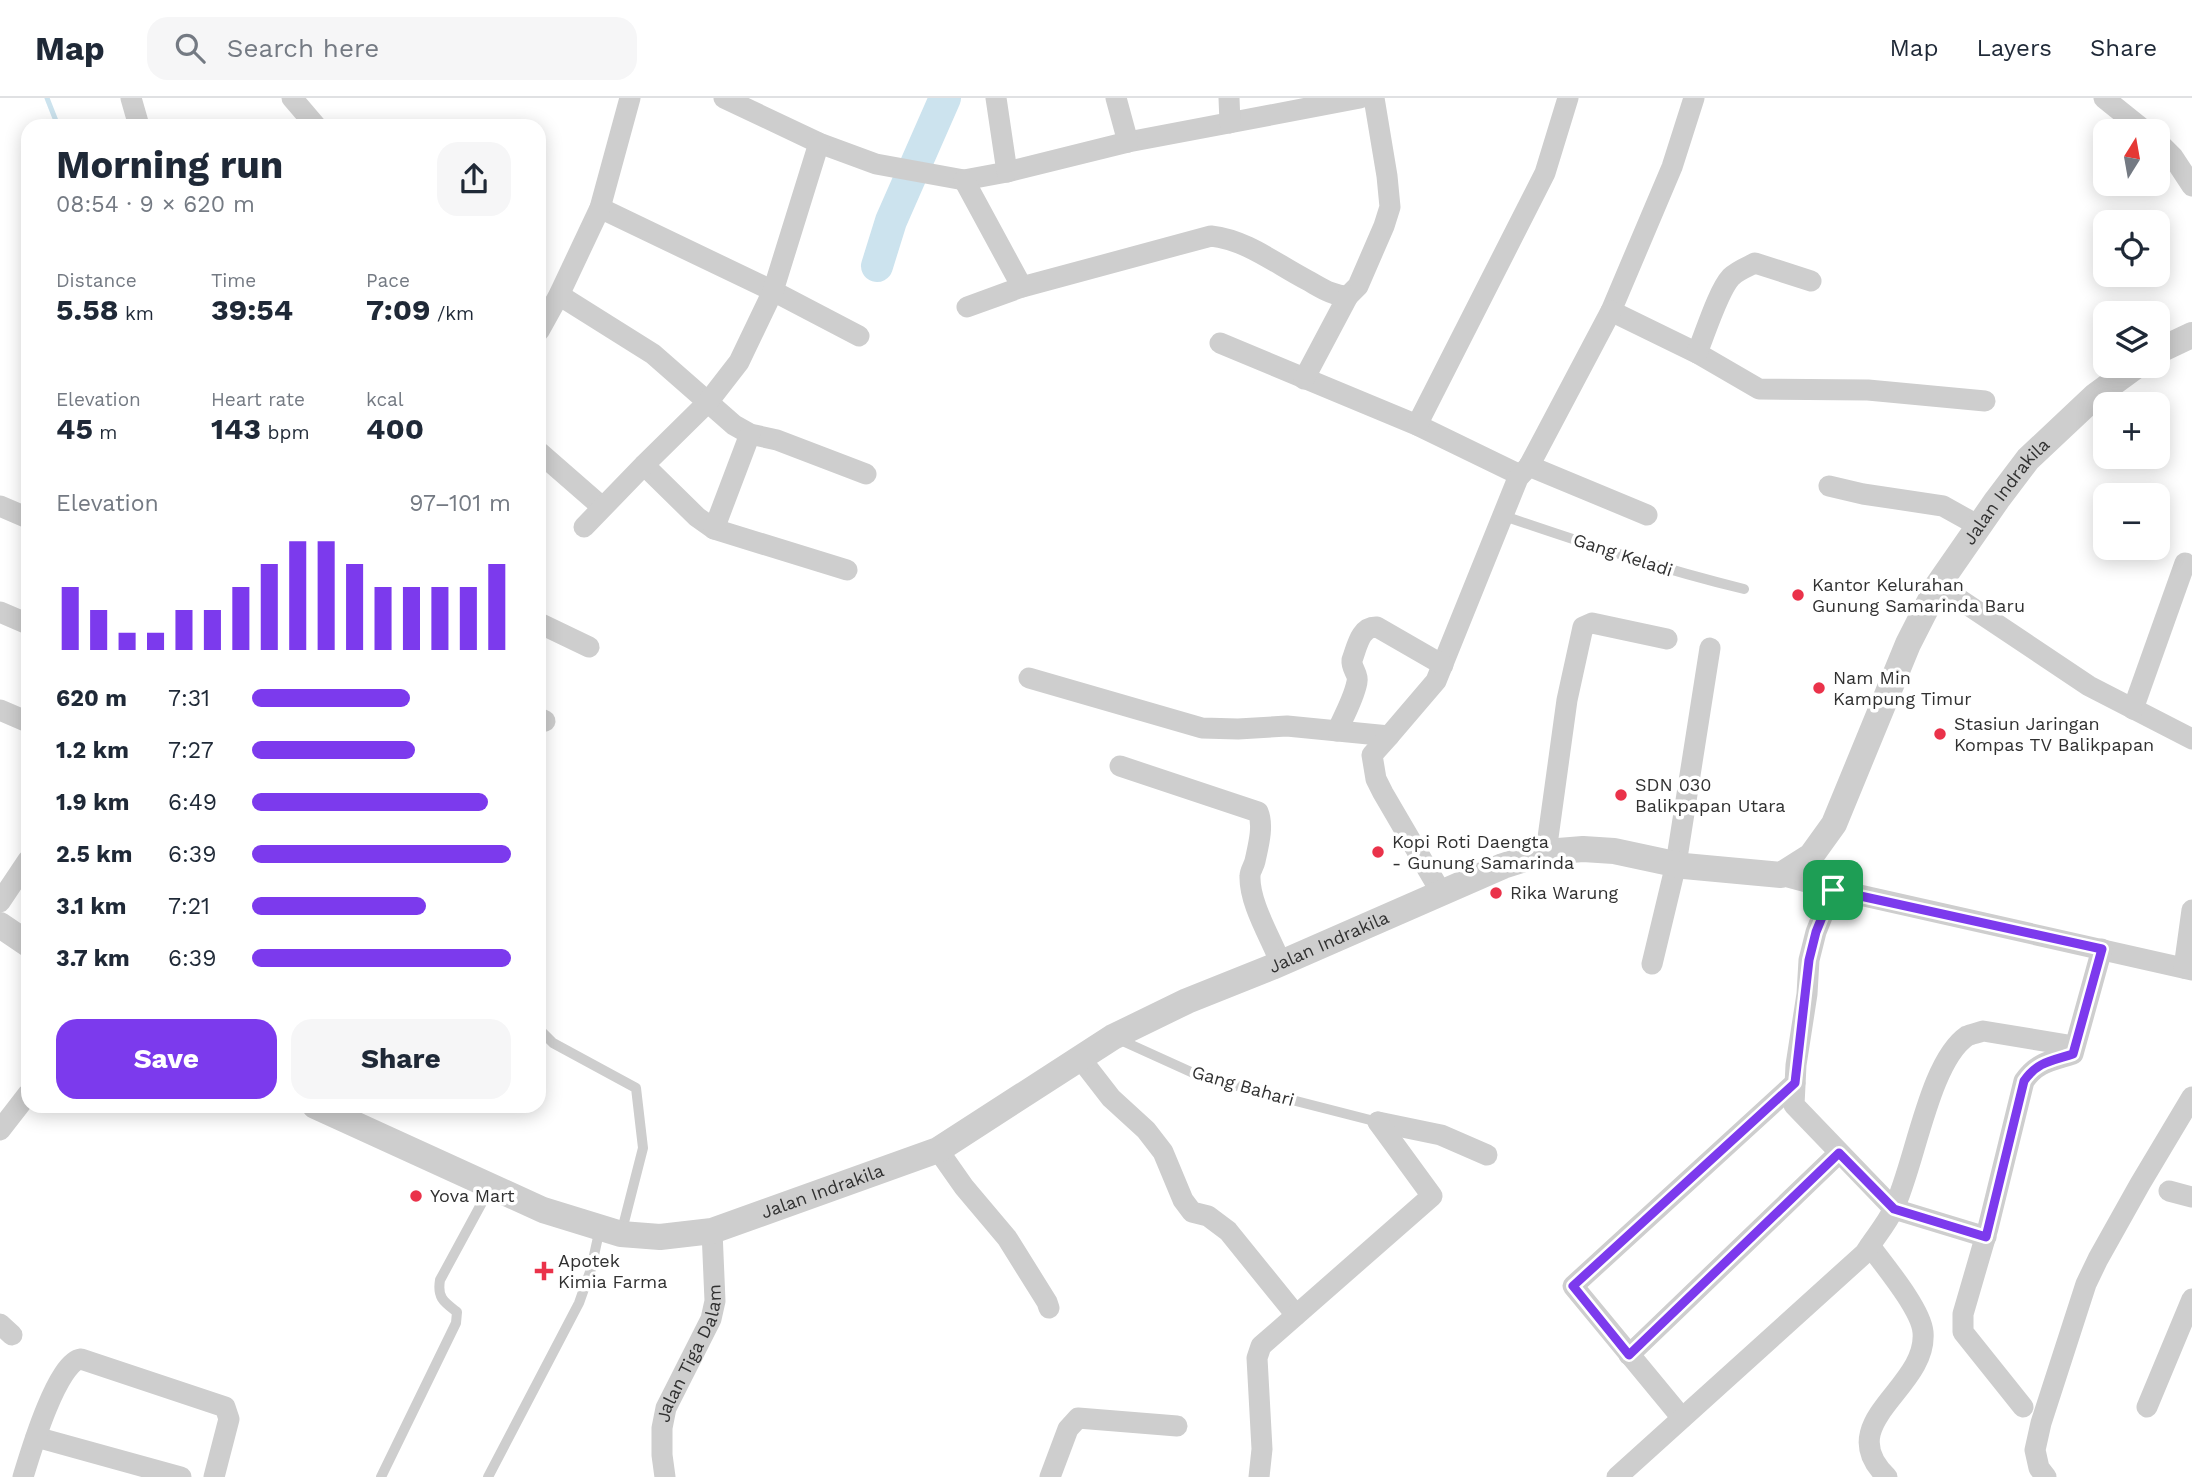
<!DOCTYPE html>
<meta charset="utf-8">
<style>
body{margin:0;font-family:"Work Sans",sans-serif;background:#f6f6f7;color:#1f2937;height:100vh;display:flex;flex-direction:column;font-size:26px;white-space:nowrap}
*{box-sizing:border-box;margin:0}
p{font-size:23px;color:#747a83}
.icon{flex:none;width:38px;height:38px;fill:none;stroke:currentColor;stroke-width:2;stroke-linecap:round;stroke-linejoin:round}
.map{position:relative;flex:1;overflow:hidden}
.sheet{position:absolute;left:21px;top:21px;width:525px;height:994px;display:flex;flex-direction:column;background:#fff;border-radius:21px;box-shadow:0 4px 18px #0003}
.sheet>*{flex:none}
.needle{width:46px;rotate:11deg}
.controls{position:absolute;left:2093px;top:21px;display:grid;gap:14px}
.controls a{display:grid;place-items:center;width:77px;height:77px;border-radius:14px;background:#fff;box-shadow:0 4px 18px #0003;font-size:35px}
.pin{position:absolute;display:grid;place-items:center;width:60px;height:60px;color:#fff;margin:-30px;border-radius:14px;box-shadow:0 4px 10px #0006}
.round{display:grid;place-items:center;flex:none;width:74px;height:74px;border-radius:21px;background:#f6f6f7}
.head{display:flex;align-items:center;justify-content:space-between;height:119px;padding:0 35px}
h1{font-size:38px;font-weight:700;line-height:52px}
.metrics{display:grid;grid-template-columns:repeat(3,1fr);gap:10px;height:119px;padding:7px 35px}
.metrics div{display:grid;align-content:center}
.metrics b{font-size:30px;font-weight:700}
.metrics small{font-size:19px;font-weight:400}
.metrics p{font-size:19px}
.chart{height:196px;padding:14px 35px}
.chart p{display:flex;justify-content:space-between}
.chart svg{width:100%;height:126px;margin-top:7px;stroke:#7c3aed;stroke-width:6}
.action{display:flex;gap:14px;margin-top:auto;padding:14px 35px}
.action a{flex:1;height:80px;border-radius:21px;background:#7c3aed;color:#fff;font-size:28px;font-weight:700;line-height:80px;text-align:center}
.action a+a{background:#f6f6f7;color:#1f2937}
ul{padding:0 35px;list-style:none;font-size:23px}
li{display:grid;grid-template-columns:112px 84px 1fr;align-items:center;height:52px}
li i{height:18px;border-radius:9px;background:#7c3aed}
header{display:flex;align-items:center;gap:42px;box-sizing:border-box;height:98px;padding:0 35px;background:#fff;border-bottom:2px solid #e0e1e3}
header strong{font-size:33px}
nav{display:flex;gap:38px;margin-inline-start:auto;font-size:24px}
.search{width:490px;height:63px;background:#f6f6f7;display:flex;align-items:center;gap:18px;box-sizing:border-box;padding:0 24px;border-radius:21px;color:#747a83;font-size:26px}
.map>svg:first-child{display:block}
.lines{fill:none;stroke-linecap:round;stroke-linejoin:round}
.stream{stroke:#cce3ee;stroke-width:5}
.river{stroke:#cce3ee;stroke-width:32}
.service{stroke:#cecece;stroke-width:10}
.minor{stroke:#cecece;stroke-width:21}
.tertiary{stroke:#cecece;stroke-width:26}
.route-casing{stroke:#fff;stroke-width:14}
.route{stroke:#7c3aed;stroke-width:9}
.poi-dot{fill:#ea324a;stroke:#fff;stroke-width:2.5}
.labels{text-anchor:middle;stroke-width:7;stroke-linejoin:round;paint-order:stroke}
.street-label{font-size:18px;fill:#313131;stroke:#fff}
.poi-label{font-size:18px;fill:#313131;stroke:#fff;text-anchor:start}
</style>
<header>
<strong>Map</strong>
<div class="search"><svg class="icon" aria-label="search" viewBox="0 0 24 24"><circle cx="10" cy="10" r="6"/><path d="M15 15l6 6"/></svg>Search here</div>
<nav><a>Map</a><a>Layers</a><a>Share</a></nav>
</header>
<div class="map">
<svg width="2192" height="1379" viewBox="0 0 2192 1379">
<rect width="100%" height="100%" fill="#fff"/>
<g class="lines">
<path class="stream" d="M47,0L58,28"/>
<path class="river" d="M877,168L891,123L945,0"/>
<path class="service" d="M1504,418C1583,445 1662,471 1744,491
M539,931L553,945L636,990L643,1050L621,1136
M1116,940L1202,979L1378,1024
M381,1379L456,1225L457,1214C444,1204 437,1200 440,1182L491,1088
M488,1379L579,1205L591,1171L600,1130"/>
<g class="minor">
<path d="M131,0L139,28"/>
<path d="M292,0L316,28"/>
<path d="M724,0L819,45L876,66L964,82L1007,74L1128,44L1360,0"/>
<path d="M996,0L1007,74"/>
<path d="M1116,0L1128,44"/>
<path d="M1229,0L1230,25"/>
<path d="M1694,0L1672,69L1611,213L1697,255L1759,291L1868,292L1985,303"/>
<path d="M2104,0L2145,33"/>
<path d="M2158,44L2173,59L2192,88"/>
<path d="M964,82L1022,189L1211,138C1247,142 1276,166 1307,182C1320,189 1332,198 1348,198L1358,188L1384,128L1390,109L1387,78L1374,0"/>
<path d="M600,110L773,193L859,238"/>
<path d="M559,197L653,256L734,327L750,336L777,342L866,376"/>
<path d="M967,209L1022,189"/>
<path d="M539,233L559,197L600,110L630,0"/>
<path d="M1220,245L1417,327L1520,377"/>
<path d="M1697,255C1705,236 1718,193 1731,179C1737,173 1747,169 1755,165L1811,183"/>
<path d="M1304,281L1348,198"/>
<path d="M1417,327L1545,75L1568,0"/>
<path d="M539,354L602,409"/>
<path d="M644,367L697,419L714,431L847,472"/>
<path d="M1529,368L1647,417"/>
<path d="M1829,388L1863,396L1943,408L1979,428"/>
<path d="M0,408L28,420"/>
<path d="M584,429L644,367L708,304L739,264L773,193L819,45"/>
<path d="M714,431L750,336"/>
<path d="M1938,487L2089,588L2192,641"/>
<path d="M0,514L28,526"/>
<path d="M539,525L589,549"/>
<path d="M1029,580L1202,630L1238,631L1287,628L1389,638L1436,583L1518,380L1529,368L1611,213"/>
<path d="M2133,611L2185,465"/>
<path d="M0,612L28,624"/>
<path d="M539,620L545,623"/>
<path d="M1337,633C1344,618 1354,600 1357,584C1359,576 1351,571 1352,562C1357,549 1360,528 1377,529L1443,567"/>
<path d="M1389,638L1372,657L1376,681L1383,695L1442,796"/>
<path d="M1120,668L1258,714C1264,728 1258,749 1255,763C1254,768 1250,773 1250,778C1249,805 1271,840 1281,866"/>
<path d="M1546,754L1567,602L1583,529L1592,525L1667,541"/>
<path d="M1781,777L1833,791L2192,872"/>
<path d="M1833,791L1816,834L1809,862L1807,896L1796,967L1794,1007L1894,1111L1986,1139"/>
<path d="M0,804L28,762"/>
<path d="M1652,866L1676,766L1710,550"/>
<path d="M2184,870L2192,812"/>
<path d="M1080,960L1111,1000L1146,1032L1163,1054L1183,1102L1192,1114L1208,1118L1228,1133L1296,1217"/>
<path d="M1378,1024L1441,1037L1487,1057"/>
<path d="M0,1032L28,996"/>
<path d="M938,1052L964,1089L1007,1140L1047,1204L1049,1210"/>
<path d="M2169,1093L2192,1099"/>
<path d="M1870,1148C1884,1167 1921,1211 1923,1234C1928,1291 1830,1324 1887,1379"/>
<path d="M0,1226L12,1237"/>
<path d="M1629,1257L1839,1055"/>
<path d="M2023,1309L1963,1234V1216L1988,1130L2024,983C2037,964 2051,963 2073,956L2102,851"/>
<path d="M2147,1309L2192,1201"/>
<path d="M1682,1320L1573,1188L1795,985"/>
<path d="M36,1339L181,1379"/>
<path d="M23,1379C30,1356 57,1264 81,1261L225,1309L229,1321L214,1379"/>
<path id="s1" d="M665,1379L662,1357V1330L666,1310L711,1221L715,1203L712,1133"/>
<path d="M1050,1379L1068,1331L1078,1320L1177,1328"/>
<path d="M1259,1379L1262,1351L1257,1260L1261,1248L1432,1098L1378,1024"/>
<path d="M1617,1379L1865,1155C1874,1140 1887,1126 1894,1110C1915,1066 1929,964 1967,938C1971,936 1978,935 1983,933L2074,948"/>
<path d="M2046,1379L2039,1370L2035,1352L2041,1325L2086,1186L2098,1161L2140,1086L2192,999"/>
</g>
<g class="tertiary">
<path d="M2158,253L2192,237"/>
<path d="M0,827L28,846"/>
<path id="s2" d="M315,1008L543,1112L621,1136L660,1139L712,1133L938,1052L1113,939L1187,903L1272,869L1503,768L1546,754L1583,751L1614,753L1684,768L1781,777L1811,758L1834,726L1908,546L1938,487L1997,402L2028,361L2095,298L2136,268"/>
</g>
</g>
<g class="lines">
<defs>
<path id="route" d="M1833,792L2102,851L2073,956C2051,963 2037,964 2024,983L1986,1139L1894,1111L1839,1055L1629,1257L1573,1188L1795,985L1809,862L1816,834Z"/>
</defs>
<use href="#route" class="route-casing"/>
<use href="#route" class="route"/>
</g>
<g class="poi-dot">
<circle cx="1798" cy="497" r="7"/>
<circle cx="1819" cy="590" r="7"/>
<circle cx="1940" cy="636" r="7"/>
<circle cx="1621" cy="697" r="7"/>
<circle cx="1378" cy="754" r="7"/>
<circle cx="1496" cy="795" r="7"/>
<circle cx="416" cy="1098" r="7"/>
<path d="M540.5 1162.5h7v7h7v7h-7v7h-7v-7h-7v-7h7z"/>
</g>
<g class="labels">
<g class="street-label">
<text dy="6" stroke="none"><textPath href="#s2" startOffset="2032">Jalan Indrakila</textPath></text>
<text transform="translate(1623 457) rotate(18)" y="6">Gang Keladi</text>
<text dy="6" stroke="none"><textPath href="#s2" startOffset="1108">Jalan Indrakila</textPath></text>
<text transform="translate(1243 988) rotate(16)" y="6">Gang Bahari</text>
<text dy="6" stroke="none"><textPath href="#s2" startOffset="541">Jalan Indrakila</textPath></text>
<text dy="6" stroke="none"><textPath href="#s1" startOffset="130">Jalan Tiga Dalam</textPath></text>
</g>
<g class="poi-label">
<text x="1812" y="493">Kantor Kelurahan<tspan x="1812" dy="21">Gunung Samarinda Baru</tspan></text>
<text x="1833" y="586">Nam Min<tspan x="1833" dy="21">Kampung Timur</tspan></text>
<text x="1954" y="632">Stasiun Jaringan<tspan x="1954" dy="21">Kompas TV Balikpapan</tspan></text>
<text x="1635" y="693">SDN 030<tspan x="1635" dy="21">Balikpapan Utara</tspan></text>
<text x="1392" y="750">Kopi Roti Daengta<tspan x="1392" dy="21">- Gunung Samarinda</tspan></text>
<text x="1510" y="801">Rika Warung</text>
<text x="430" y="1104">Yova Mart</text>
<text x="558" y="1169">Apotek<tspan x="558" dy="21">Kimia Farma</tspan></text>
</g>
</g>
</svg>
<div class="controls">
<a><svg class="needle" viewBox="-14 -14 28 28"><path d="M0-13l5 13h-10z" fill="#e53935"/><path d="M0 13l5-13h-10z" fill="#747a83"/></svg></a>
<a><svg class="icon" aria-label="locate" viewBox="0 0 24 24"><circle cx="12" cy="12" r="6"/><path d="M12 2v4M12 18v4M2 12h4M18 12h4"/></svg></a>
<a><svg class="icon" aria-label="layers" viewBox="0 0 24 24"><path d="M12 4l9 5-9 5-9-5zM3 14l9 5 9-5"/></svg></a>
<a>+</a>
<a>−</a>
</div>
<div class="pin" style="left:1833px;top:792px;background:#1e9e55"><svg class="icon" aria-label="arrive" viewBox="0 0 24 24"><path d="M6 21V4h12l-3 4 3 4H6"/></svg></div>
<section class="sheet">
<div class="head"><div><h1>Morning run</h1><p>08:54 · 9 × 620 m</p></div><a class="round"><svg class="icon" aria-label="share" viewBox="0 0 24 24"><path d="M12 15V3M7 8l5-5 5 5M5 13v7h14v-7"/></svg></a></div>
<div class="metrics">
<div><p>Distance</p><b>5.58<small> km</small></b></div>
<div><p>Time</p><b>39:54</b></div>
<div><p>Pace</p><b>7:09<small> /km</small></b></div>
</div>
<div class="metrics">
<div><p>Elevation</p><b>45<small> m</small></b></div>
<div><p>Heart rate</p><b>143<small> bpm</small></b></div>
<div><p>kcal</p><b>400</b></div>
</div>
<div class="chart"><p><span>Elevation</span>97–101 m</p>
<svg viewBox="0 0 160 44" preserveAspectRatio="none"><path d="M5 44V22M15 44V30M25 44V38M35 44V38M45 44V30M55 44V30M65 44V22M75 44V14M85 44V6M95 44V6M105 44V14M115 44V22M125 44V22M135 44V22M145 44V22M155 44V14"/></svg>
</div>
<ul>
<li><b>620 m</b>7:31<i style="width:61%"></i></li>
<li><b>1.2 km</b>7:27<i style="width:63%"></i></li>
<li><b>1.9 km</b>6:49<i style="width:91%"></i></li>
<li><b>2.5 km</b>6:39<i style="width:100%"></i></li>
<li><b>3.1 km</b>7:21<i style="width:67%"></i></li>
<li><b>3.7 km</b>6:39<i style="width:100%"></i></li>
</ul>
<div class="action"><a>Save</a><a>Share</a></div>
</section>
</div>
